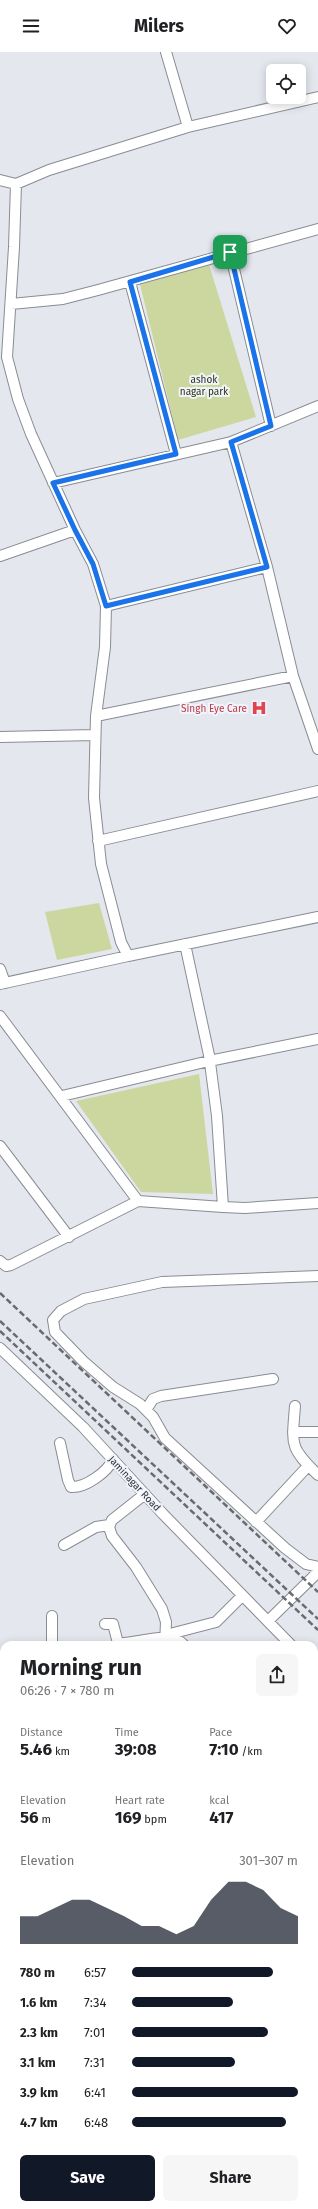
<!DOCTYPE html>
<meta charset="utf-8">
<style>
body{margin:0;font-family:"Fira Sans",sans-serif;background:#f6f6f6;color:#202124;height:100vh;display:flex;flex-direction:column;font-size:15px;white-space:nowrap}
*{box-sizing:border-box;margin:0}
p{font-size:13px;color:#757577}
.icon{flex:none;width:22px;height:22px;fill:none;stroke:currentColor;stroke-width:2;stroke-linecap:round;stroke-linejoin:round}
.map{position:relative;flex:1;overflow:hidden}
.details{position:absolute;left:0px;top:1589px;width:318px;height:568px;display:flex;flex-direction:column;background:#fff;border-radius:12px 12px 0 0;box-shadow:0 2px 10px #0003}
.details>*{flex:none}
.fabs{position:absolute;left:266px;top:12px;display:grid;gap:8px}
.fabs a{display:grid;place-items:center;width:40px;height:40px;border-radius:6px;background:#fff;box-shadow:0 2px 10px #0003;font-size:20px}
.pin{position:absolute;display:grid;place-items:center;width:34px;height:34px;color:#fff;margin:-17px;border-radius:8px;box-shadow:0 2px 6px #0006}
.round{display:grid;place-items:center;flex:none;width:42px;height:42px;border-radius:6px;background:#f6f6f6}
.headline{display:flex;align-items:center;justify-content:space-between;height:68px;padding:0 20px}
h1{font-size:22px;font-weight:700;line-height:30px}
.figures{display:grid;grid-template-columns:repeat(3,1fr);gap:6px;height:68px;padding:4px 20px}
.figures div{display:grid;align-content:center}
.figures b{font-size:17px;font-weight:700}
.figures small{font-size:11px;font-weight:400}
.figures p{font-size:11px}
.chart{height:112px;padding:8px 20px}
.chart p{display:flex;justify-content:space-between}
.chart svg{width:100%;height:72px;margin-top:4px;fill:#111827;opacity:.7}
.action{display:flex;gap:8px;margin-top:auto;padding:8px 20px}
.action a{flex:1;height:46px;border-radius:6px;background:#111827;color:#fff;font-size:16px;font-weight:700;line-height:46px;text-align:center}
.action a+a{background:#f6f6f6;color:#202124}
ul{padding:0 20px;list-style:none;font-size:13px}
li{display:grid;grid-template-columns:64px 48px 1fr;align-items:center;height:30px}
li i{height:10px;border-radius:5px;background:#111827}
header{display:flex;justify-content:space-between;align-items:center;height:52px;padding:0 20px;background:#fff;font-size:18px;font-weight:700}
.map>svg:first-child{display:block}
.green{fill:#ccd79f}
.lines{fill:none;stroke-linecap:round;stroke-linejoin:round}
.stream{stroke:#77a8be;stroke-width:2.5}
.street-casing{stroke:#8a8c93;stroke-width:12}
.street{stroke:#fff;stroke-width:10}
.rail{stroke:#696b6f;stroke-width:2.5;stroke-dasharray:6 3;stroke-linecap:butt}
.route-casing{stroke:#fff;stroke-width:8}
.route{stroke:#1a73e8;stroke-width:5}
.labels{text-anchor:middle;stroke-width:4;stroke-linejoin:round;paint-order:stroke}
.park-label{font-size:10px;fill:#2b300f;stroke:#f1f4fc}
.health-label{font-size:10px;fill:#be3a42;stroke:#f1f4fc;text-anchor:end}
.street-label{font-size:10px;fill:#303234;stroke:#f1f4fc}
</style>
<header><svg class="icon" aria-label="menu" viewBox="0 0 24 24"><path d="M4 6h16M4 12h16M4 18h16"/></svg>Milers<svg class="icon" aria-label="heart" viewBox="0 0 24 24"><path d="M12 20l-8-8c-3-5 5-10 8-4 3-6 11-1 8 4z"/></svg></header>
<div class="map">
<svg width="318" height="2157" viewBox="0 0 318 2157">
<rect width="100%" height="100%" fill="#e4e7ee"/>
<path class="green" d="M207,206L256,365L178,388L139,228Z
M99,851L112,897L57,908L45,860Z
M199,1022L213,1142L141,1140L76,1049Z
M314,1972L318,1975V2011L314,2025Z
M314,2083H317L318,2128H314Z"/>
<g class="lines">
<path class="stream" d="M314,1837L318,1838
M0,1865H4"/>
<defs>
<path id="street" d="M166,0L188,75L49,118L16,132L14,195L7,305L18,347L31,382L75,478L93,512L106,554L105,595L96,664L94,746L101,812L121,890L128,904L318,865
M188,75L318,45
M0,128L16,132
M230,200L271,374
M130,230L176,402
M11,252L63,247L98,238L318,177
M231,390L267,515L293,624L318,697
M53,431L231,390L318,354
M0,504L75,478
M106,554L267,515
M96,664L293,624
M0,685L95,683
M98,789L318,739
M0,917L5,931
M0,932L128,904
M0,964L138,1149
M62,1044L209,1009L318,987
M0,1094L69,1185
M223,1155L245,1156L318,1151
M0,1209L6,1214L11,1213L138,1149L223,1155L217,1064L209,1003L185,892
M318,1224L162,1230L84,1247L61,1259L53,1268L55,1280L83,1309L113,1335L140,1352L153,1365L165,1386L285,1496L306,1512L318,1515
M0,1296L83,1375L163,1462L291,1593
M295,1354C292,1393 289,1395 318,1423
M146,1358L153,1347L161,1344L273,1327
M293,1380H318
M60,1391L68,1428L71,1435C85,1436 108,1420 113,1407
M145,1442L112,1468L109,1475L112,1484L136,1515L162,1557L166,1570L165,1593
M256,1470L308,1414
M64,1493L96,1475L109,1473
M52,1564V1593
M268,1569L318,1520
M105,1572H113L118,1591C135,1593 170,1577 184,1593
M166,1583L216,1570L242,1544
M314,1613L318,1616
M0,1707L3,1716
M314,1755L318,1758
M314,1951H318
M0,1980L4,1979
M314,2048L318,2041
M314,2076H318
M314,2131H318
M255,2153V2157
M29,2157L125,2154
M313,2157V2153"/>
</defs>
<use href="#street" class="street-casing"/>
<use href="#street" class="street"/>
<path class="rail" d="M0,1241L318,1540
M0,1269L318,1567
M0,1279L318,1578"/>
</g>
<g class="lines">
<defs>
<path id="route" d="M230,200L271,374L231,390L267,515L106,554L93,512L75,478L53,431L176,402L130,230Z"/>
</defs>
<use href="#route" class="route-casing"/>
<use href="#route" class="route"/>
</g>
<defs>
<symbol id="hospital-bare" viewBox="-9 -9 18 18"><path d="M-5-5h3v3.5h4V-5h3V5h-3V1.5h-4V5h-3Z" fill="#e0444e" stroke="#f1f4fc" stroke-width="2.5" paint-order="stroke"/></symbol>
</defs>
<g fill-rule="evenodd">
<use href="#hospital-bare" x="248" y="645" width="22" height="22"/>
</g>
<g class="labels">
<g class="park-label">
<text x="204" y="331">ashok<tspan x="204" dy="12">nagar park</tspan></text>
</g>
<g class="health-label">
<text x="247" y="660">Singh Eye Care</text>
</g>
<g class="street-label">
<text transform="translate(135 1431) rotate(47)" y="4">Jaminagar Road</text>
</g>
</g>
</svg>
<div class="fabs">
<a><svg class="icon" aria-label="locate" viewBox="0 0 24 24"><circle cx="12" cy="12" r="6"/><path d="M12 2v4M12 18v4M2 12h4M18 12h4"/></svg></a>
</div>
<div class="pin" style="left:230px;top:200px;background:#1e9e55"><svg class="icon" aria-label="arrive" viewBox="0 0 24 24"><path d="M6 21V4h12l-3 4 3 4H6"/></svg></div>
<section class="details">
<div class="headline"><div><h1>Morning run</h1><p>06:26 · 7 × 780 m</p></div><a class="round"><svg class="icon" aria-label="share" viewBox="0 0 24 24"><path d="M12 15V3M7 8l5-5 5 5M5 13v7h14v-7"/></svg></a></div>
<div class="figures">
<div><p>Distance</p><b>5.46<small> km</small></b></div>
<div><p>Time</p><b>39:08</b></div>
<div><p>Pace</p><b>7:10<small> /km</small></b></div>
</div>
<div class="figures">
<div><p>Elevation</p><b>56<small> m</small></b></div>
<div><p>Heart rate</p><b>169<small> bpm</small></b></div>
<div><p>kcal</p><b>417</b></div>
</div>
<div class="chart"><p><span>Elevation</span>301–307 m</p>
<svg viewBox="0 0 160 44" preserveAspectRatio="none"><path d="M0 44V27L10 27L20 22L30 17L40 17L50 22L60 27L70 33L80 33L90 38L100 33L110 17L120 6L130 6L140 11L150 22L160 27V44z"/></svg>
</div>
<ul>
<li><b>780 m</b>6:57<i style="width:85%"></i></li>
<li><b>1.6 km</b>7:34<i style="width:61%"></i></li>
<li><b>2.3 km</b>7:01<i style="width:82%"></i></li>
<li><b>3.1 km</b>7:31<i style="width:62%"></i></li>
<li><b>3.9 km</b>6:41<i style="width:100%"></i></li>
<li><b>4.7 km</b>6:48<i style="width:93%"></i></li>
</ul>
<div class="action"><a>Save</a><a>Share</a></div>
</section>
</div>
